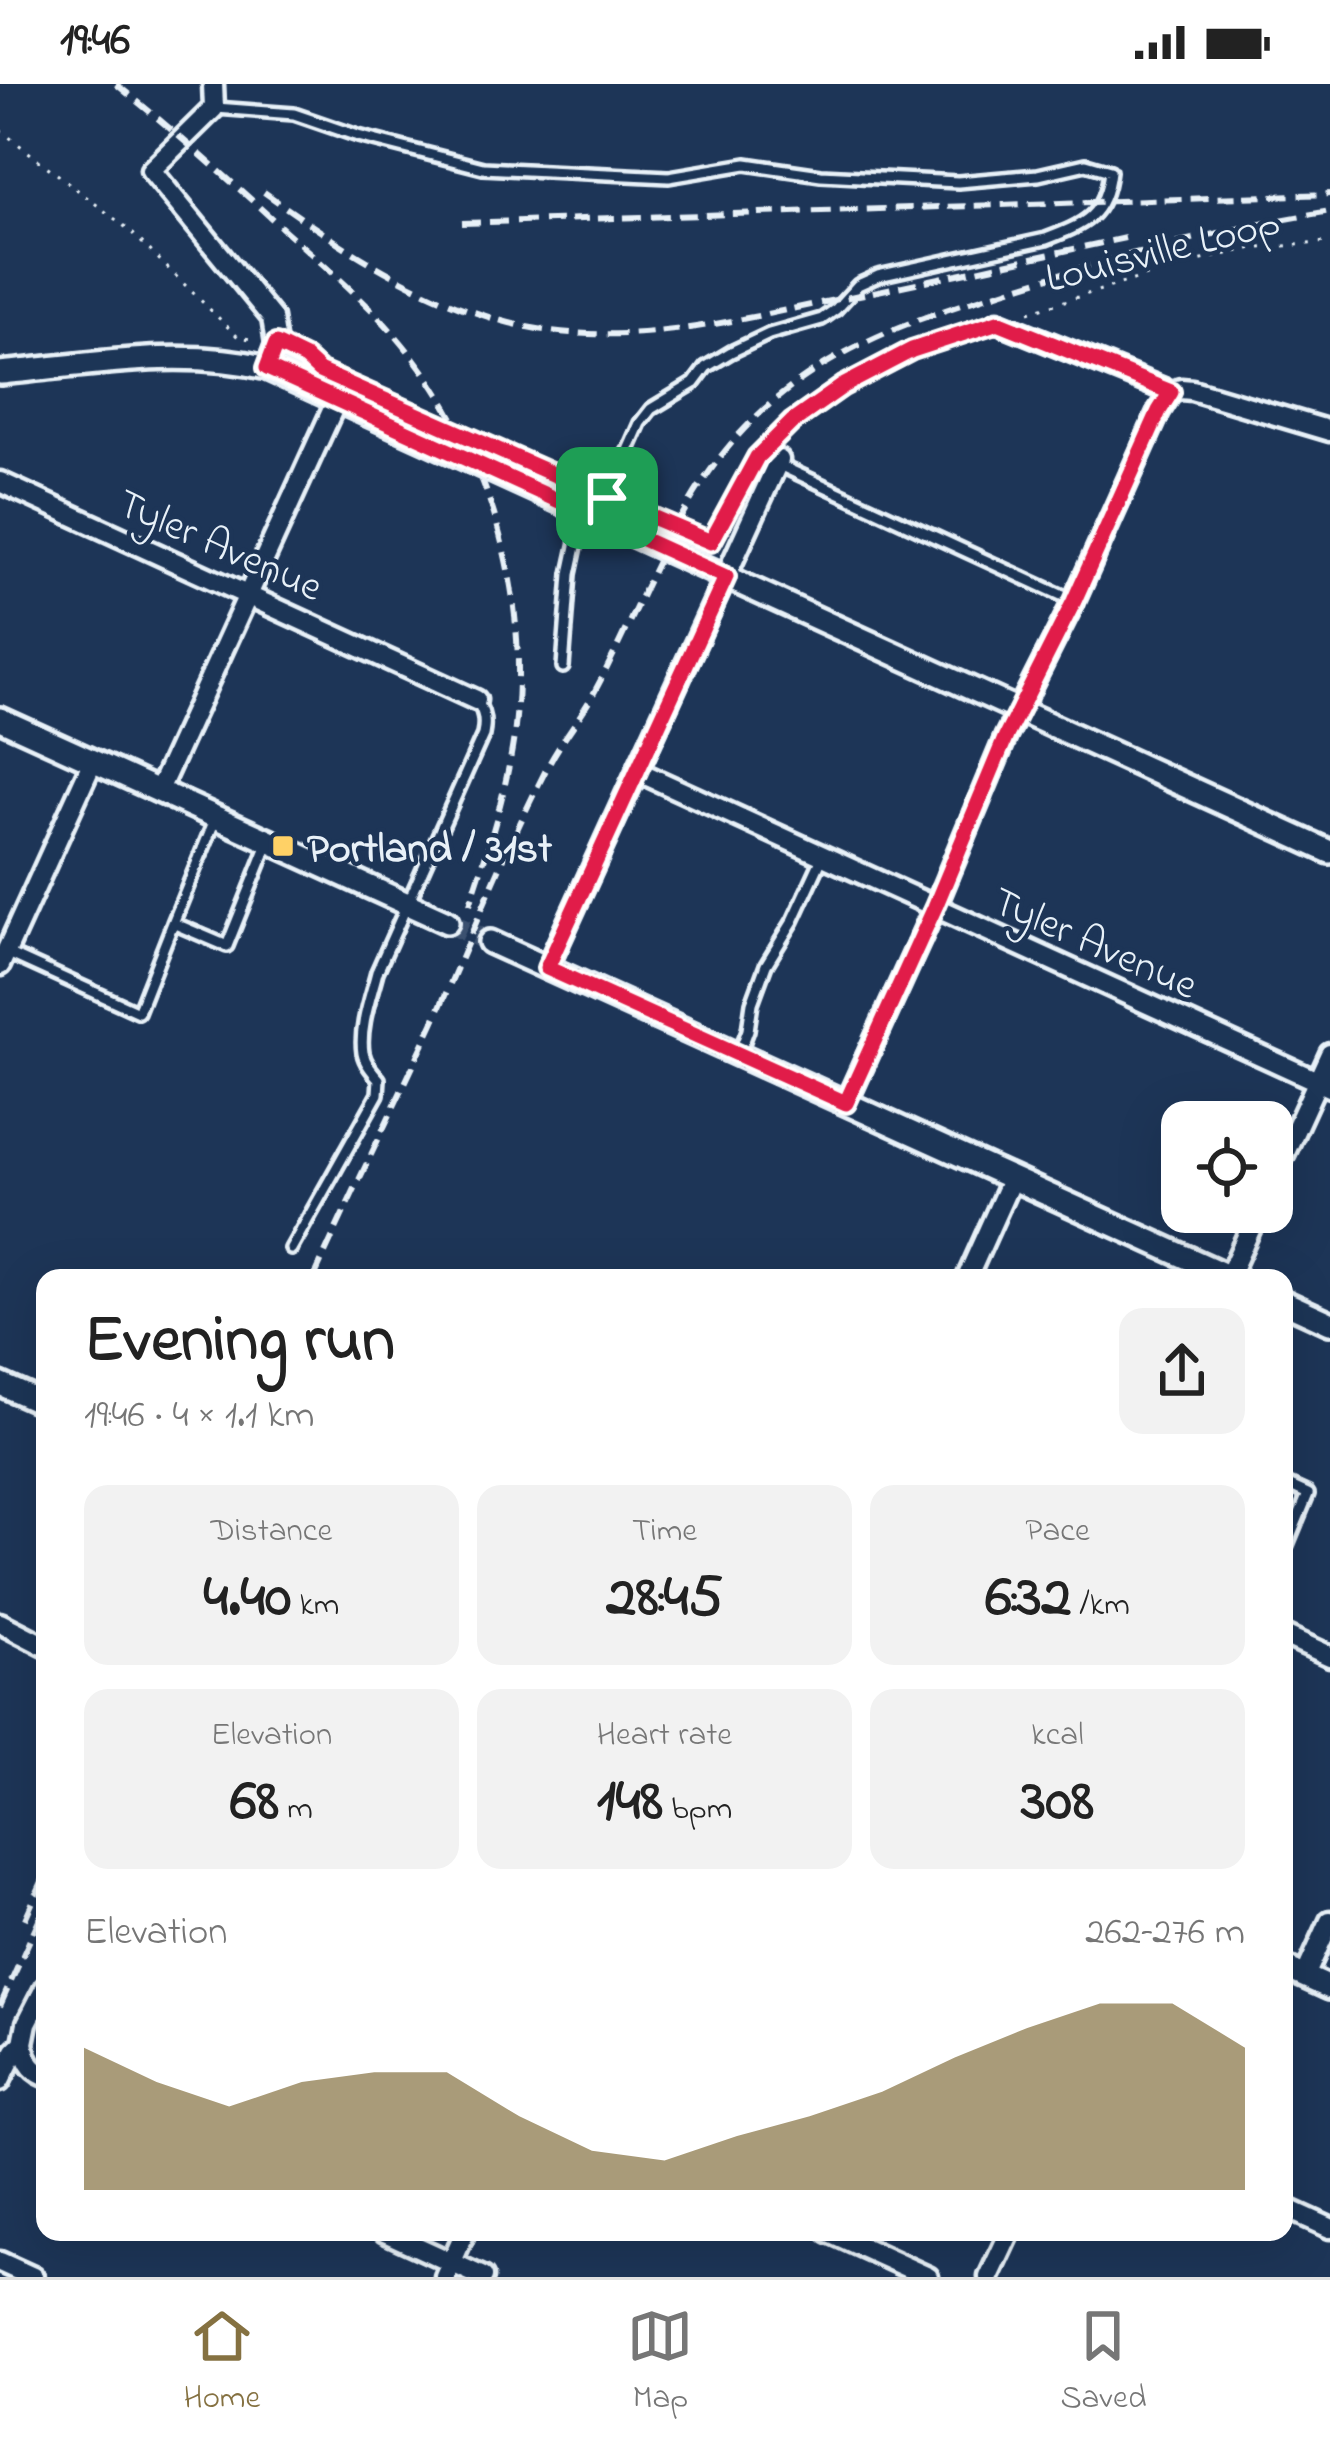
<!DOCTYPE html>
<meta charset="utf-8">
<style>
body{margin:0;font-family:"Indie Flower",sans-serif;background:#f2f2f2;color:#222;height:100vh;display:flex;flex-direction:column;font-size:45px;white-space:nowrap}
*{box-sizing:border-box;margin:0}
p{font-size:39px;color:#767676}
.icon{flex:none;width:66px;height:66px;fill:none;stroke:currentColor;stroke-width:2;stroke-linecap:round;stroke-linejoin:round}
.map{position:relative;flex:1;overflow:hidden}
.details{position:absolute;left:36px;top:1185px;width:1257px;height:972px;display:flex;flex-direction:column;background:#fff;border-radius:24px;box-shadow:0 12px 48px #0002}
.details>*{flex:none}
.controls{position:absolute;left:1161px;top:1017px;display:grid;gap:24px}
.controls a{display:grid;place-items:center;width:132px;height:132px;border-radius:24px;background:#fff;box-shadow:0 12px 48px #0002;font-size:60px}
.pin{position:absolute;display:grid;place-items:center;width:102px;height:102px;color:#fff;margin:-51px;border-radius:24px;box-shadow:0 6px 18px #0006}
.round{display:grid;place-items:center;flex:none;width:126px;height:126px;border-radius:24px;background:#f2f2f2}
.summary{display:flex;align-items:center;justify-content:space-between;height:204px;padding:0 48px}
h1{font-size:66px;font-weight:700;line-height:90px}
.figures{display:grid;grid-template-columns:repeat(3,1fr);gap:18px;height:204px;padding:12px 48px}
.figures div{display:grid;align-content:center;border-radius:24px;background:#f2f2f2;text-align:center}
.figures b{font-size:60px;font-weight:700}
.figures small{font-size:33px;font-weight:400}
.figures p{font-size:33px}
.chart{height:336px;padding:24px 48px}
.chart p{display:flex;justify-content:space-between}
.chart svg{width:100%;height:216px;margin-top:12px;fill:#857141;opacity:.7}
.status{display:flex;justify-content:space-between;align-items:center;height:84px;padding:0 60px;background:#fff;direction:ltr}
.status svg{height:33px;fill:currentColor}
.dock{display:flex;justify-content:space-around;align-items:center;height:168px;border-top:3px solid #e0e0e0;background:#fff;font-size:33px;color:#767676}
.dock a{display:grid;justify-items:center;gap:6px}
.dock .on{color:#857141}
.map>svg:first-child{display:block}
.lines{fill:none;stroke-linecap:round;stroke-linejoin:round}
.tertiary-tunnel{stroke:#3b516f;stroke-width:21;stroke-dasharray:21 10;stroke-linecap:butt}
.service-casing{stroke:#e8f1f8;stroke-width:18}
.minor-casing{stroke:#e8f1f8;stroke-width:27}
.tertiary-casing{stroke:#e8f1f8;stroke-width:30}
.path{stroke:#e8f1f8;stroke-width:3;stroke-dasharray:3 9;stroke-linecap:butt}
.service{stroke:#1d3557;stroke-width:9}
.minor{stroke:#1d3557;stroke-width:18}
.tertiary{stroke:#1d3557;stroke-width:21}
.rail{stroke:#e8f1f8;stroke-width:6;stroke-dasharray:18 9;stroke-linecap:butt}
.route-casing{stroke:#fff;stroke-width:24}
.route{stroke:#e11d48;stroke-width:15}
.poi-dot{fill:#ffd166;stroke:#1d3557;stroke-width:4.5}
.labels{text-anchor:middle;stroke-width:9;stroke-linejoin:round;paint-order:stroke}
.street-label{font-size:42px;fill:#e8f1f8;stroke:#1d3557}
.poi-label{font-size:42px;font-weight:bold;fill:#e8f1f8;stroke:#1d3557;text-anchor:start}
</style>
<div class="status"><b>19:46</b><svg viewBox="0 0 49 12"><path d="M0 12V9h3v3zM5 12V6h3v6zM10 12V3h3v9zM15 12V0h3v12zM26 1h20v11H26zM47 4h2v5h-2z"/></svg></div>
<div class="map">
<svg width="1330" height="2193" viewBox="0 0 1330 2193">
<rect width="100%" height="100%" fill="#1d3557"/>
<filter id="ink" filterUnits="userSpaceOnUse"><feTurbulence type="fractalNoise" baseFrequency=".00833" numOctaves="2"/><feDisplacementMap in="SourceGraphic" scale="24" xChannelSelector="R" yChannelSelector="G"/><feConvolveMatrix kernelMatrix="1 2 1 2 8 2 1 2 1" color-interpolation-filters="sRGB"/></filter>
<g filter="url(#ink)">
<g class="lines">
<path class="tertiary-tunnel" d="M447,838L490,858"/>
<defs>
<path id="service" d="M216,24L294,30L358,52L483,84L669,93L746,80L821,91L958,98L1038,91L1086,80L1110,87C1105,132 1085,140 1046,155L878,192L858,201L836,225L822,235L769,250L731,268L706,283L694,299L651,325L640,339L607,414L578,453L570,490L563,583
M779,381L1074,517
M216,733L173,839L227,862L268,760
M6,868L138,928L173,839
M739,970L748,946L752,919L766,881L793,837L823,772
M291,1165L378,1010L379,995C372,987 365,979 363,969C359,944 371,912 377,888L483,651C486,637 484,627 476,616
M1284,1399L1308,1410L1284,1468"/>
<path id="minor" d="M213,0L214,24L151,86L272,234L276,260L267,284
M998,238L1171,308L1181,305L1192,306L1330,347
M0,398L476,616
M637,687L1330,1003
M158,708L337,316
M0,881L92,679
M547,884L779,376
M846,1019L935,823L1006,652L1074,517L1159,327L1171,308
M1272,1097L1330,970
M1229,1192L1258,1128
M967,1194L1012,1094
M0,1539L45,1562
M1284,1551L1330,1572
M1305,1892L1330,1837
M23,1959C26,1975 29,1985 45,1992
M0,1997L15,1967L23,1959L27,1939L45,1904
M1284,2123L1330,2144
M385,2148L483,2193
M829,2148L928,2193
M0,2178L33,2193
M445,2193L465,2148
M989,2193L1010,2148"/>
<path id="tertiary" d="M0,289C88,281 181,263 267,284L1330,768
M0,635L447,838
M490,858L1232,1194
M1284,1218L1330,1239
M0,1300L45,1320
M1284,1883L1330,1904"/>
</defs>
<use href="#service" class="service-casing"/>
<use href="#minor" class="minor-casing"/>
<use href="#tertiary" class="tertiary-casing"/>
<path class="path" d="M0,46L128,145L238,253L256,256
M1029,228L1182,181L1248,165L1330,158
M293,268L310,279
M785,359L791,339
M770,360C828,300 902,269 980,244
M619,419L711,458L760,371"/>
<use href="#service" class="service"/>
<use href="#minor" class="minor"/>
<use href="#tertiary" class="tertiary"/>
<path class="rail" d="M116,0C173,46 228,94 282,144C320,178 361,212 395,251C489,359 532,510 514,652C506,709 488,765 470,820
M264,108C342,164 428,221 522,242C627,264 727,238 830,217C928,197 1026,175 1125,154
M462,139L1330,110
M314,1194C352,1108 394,1024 433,939C471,853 505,765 548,682C562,655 582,632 596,605C657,491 686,378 798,298C860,253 931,230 1004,207C1111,173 1219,146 1330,127
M25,1835L45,1791
M0,1922L45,1822"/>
</g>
</g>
<g class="lines" filter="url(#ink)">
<defs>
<path id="route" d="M607,414L592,432L267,284L276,260L305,274L319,287L607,414L592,432L726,493L547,884L846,1019L935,823L1006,652L1074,517L1159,327L1171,308L998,238L912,266L843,302L792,338L757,373L711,458L607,414"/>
</defs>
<use href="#route" class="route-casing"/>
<use href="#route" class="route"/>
</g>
<rect class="poi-dot" x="271" y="750" width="24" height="24" rx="6"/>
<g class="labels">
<g class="street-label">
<text transform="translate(1162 164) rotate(-14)" y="15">Louisville Loop</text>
<text transform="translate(221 459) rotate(24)" y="15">Tyler Avenue</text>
<text transform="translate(1096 857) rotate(24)" y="15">Tyler Avenue</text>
</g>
<g class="poi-label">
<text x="307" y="777">Portland / 31st</text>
</g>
</g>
</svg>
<div class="controls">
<a><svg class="icon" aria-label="locate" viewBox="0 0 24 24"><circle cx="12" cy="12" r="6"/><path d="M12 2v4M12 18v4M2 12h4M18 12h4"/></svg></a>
</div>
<div class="pin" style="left:607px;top:414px;background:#1e9e55"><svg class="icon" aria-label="arrive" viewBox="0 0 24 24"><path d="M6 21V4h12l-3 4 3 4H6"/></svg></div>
<section class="details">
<div class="summary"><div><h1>Evening run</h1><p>19:46 · 4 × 1.1 km</p></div><a class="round"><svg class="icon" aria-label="share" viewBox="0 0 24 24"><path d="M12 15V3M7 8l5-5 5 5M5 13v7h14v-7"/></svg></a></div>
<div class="figures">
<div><p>Distance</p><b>4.40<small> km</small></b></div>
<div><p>Time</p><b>28:45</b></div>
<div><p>Pace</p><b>6:32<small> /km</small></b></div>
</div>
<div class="figures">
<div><p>Elevation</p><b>68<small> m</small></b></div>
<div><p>Heart rate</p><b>148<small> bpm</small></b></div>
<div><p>kcal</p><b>308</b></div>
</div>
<div class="chart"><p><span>Elevation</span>262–276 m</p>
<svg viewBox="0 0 160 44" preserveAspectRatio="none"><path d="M0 44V15L10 22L20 27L30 22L40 20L50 20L60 29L70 36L80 38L90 33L100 29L110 24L120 17L130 11L140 6L150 6L160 15V44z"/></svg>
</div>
</section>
</div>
<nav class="dock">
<a class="on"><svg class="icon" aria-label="home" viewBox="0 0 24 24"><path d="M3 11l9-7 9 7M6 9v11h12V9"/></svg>Home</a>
<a><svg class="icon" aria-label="map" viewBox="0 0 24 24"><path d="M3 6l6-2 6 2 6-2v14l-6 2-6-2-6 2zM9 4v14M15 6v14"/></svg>Map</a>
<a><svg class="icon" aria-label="saved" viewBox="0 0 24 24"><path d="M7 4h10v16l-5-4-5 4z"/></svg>Saved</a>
</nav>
